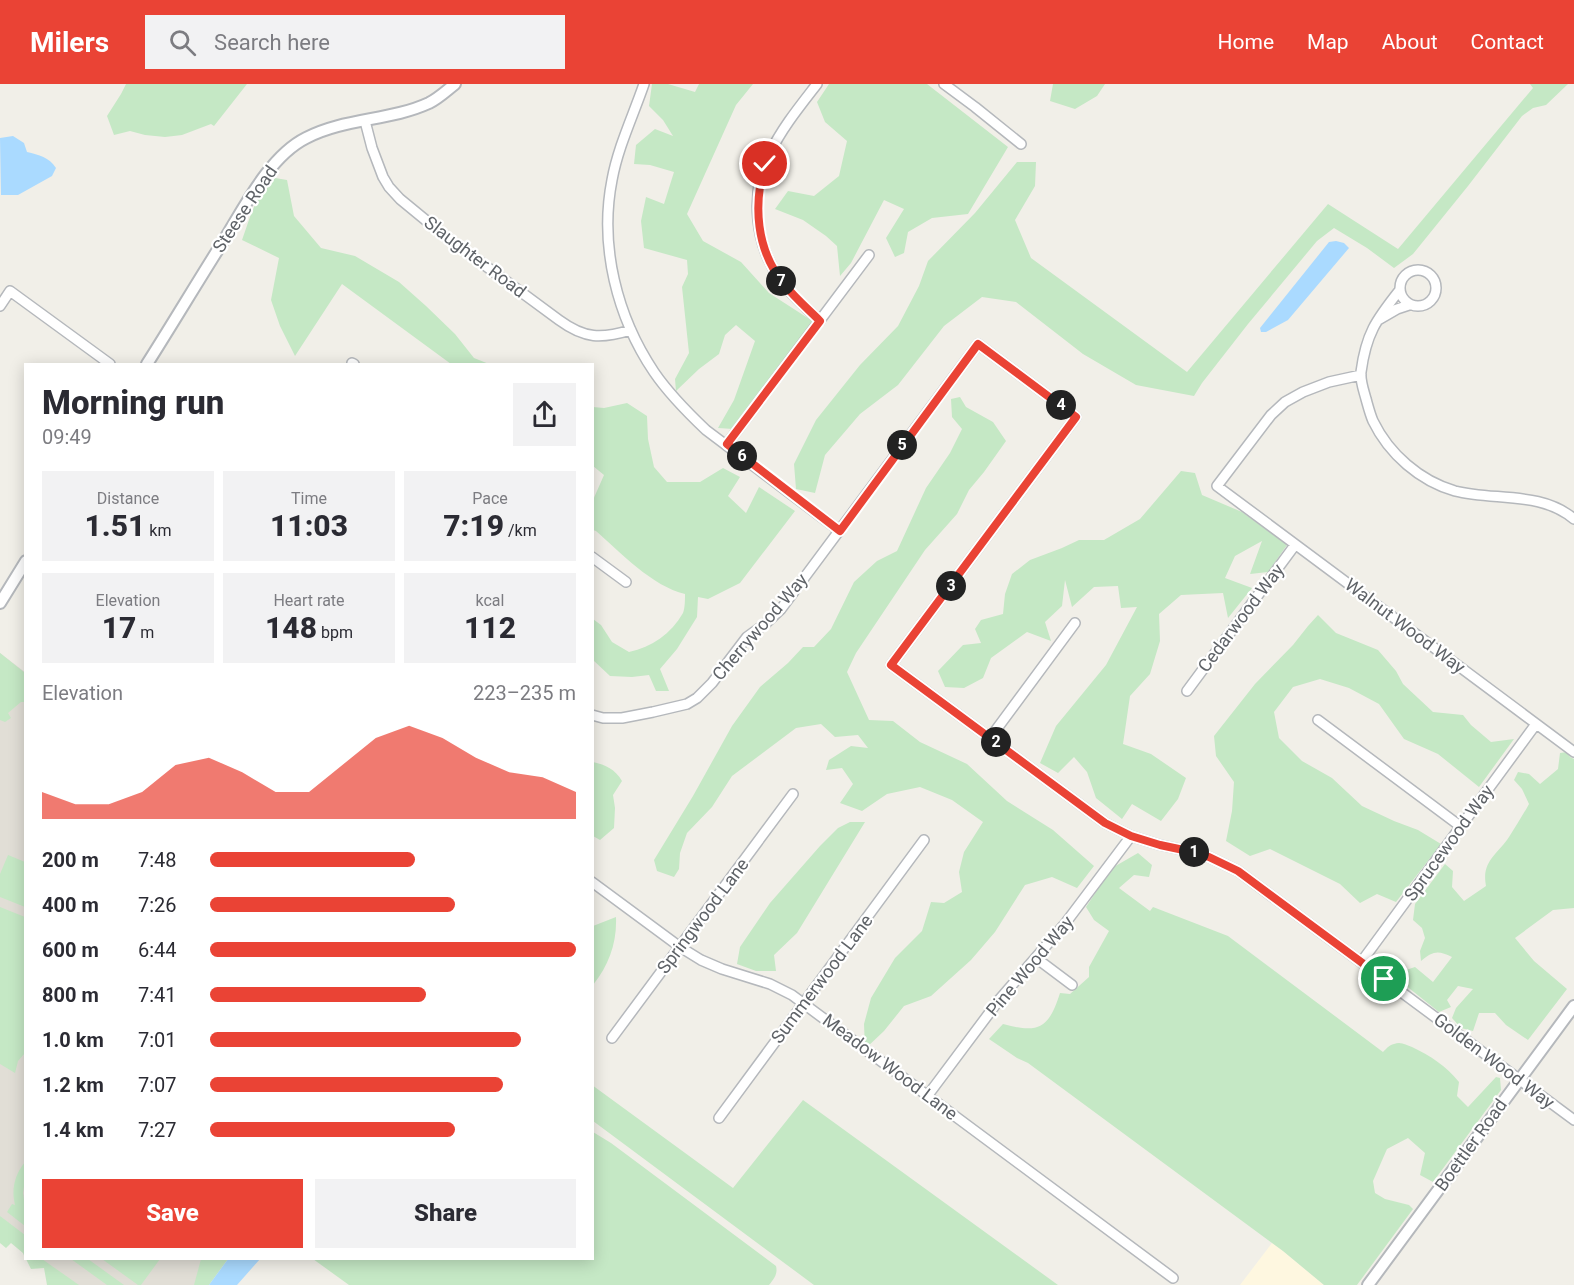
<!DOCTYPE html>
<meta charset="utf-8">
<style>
body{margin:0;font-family:Roboto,sans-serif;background:#f2f2f3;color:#2b2b33;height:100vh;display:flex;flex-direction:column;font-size:22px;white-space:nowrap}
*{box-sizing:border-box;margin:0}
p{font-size:20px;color:#7c7c81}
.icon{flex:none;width:33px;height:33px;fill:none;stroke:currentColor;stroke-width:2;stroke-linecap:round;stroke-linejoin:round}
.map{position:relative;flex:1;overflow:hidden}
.drawer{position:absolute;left:24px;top:279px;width:570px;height:897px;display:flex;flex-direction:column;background:#fff;border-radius:0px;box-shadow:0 3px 15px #0003}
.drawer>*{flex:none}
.pin{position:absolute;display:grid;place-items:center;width:51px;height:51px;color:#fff;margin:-26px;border:3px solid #fff;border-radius:50%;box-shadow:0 2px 6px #0007}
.km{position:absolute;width:30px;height:30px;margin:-15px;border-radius:50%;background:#222;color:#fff;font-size:16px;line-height:30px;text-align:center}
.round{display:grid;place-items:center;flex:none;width:63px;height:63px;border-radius:0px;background:#f2f2f3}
.summary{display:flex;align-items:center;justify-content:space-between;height:102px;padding:0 18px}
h1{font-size:33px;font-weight:800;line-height:45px}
.figures{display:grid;grid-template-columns:repeat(3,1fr);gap:9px;height:102px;padding:6px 18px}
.figures div{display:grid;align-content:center;border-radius:0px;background:#f2f2f3;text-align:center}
.figures b{font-size:30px;font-weight:800}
.figures small{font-size:16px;font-weight:400}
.figures p{font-size:16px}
.chart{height:168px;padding:12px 18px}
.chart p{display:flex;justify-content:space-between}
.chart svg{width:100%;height:108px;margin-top:6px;fill:#ea4335;opacity:.7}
.button{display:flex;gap:12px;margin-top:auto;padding:12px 18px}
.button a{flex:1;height:69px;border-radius:0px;background:#ea4335;color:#fff;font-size:24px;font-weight:800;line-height:69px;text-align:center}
.button a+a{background:#f2f2f3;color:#2b2b33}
ul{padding:0 18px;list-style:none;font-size:20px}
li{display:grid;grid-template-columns:96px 72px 1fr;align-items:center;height:45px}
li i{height:15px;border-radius:8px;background:#ea4335}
header{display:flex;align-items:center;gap:36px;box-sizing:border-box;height:84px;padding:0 30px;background:#ea4335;color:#fff}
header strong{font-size:28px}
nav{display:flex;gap:33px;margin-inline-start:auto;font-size:21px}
.search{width:420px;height:54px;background:#f2f2f3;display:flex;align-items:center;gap:15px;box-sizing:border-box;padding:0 21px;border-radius:0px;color:#7c7c81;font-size:22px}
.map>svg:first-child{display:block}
.commercial{fill:#fef7e0}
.education{fill:#e1ded6}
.green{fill:#c5e8c5}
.water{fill:#aadaff}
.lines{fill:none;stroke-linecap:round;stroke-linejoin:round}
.minor-casing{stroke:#b5b8bc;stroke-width:12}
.tertiary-casing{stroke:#b5b8bc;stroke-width:14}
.minor{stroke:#fff;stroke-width:9}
.tertiary{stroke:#fff;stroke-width:10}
.route-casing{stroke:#fff;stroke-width:12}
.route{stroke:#ea4335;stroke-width:8}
.labels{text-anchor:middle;stroke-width:4.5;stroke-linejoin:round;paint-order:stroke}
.street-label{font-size:18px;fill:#5f6368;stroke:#fff}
</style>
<header>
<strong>Milers</strong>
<div class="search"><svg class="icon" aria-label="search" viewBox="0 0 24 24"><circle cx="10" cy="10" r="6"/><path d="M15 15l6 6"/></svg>Search here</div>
<nav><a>Home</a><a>Map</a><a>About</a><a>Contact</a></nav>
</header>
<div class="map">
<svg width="1574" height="1201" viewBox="0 0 1574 1201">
<rect width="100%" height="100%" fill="#f1efe8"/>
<path class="commercial" d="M1272,1159L1283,1167L1324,1201H1240Z"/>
<path class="education" d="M0,569L26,589L25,1165L0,1147Z
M38,1175H216L194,1201H75Z"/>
<path class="green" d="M126,0H247L214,42L211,40L182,51L165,53L145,51L130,47L114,51L107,32L121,10Z
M652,0H668L695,8L699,0H753L736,21L687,130L703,157L741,178L769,209L814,238L733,345L718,344L734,316L755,257L736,241L725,251L719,270L699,285L676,307L675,295L689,269L682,203L688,190L687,176L644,164L641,137L646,113L664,120L674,88L650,81L634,80L636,61L655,45L673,52L663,36L649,22Z
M829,0H927L1008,63L968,130L932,134L908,148L904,169L895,173L886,154L904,125L884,116L851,179L840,192L837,162L826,152L803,136L775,125L788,107L814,112L839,92L847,57L825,38L817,18Z
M1053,0H1105L1097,12L1075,25L1050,17Z
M1530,0H1568L1546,21L1533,24L1522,32L1468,102L1413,170L1394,184L1367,164L1334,144L1317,157L1248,240L1202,299L1194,312L1136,301L1083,270L1016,218L982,213L944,242L898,301L860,330L825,371L815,409L796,405L794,380L816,336L860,281L898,242L919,202L928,177L975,129L1017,78H1036L1035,102L1015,136L1031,174L1187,288L1328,120L1398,165L1533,4Z
M275,94L287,96L294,132L321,164L355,172L399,198L426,222L455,250L474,274L489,280H451L342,200L295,272L280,242L271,216L279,174L242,156L251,130L258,114Z
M960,313L966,323L993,338L1006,357L984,388L969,406L957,430L925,466L856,569L847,588L869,636L893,637L920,658L967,680L1007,717L1053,746L1094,782L1077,804L1052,793L1025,801L995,848L971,876L931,912L904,922L884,947L865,965L864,940L871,914L895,874L922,847L931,818L944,819L962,808L959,788L964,768L983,738L952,716L920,703L887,710L862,727L840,719L853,700L842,684L826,686L829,676L851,662L868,664L858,651L835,653L821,640L796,644L732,692L712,723L687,749L680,769L679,785L674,793L657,787L654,776L693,712L732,642L760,603L788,579L803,563H814L831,545L854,498L877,477L897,467L926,404L950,369L962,345L952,333L951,315Z
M627,319L647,332L648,355L654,383L667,398H700L723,384L740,393L728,412L746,429L759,403L795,427L740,499L708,515L698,513L697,533L677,565L660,585L669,607H656L649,591L632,593L610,592L593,576V535L601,541L612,558L629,568C652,563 671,550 683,529C685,524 685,516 685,510C652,502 621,469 596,447L593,446V416L604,391L593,382V323L604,324Z
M1181,387L1195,389L1202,411L1242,428L1287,461L1268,488L1250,490L1262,457L1235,472L1225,494L1252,504L1228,534L1223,509L1181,511L1159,530L1160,557L1150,590L1130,612L1123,660L1151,670L1186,694L1178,715L1161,737L1132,720L1122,735L1096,714L1087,688L1074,673L1058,689L1040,679L1056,642L1106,581L1137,523L1121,524L1118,502L1094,503L1072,523L1065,496L1062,522L1045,538L1051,557L1027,548L991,574L983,594L964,604L945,603L938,587L963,561L981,559L975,545L981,536L1003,530L1005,510L1012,490L1030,476L1062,464L1079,456H1104L1140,435Z
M1318,531L1336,549L1378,566L1396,587L1403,600L1433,628L1463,631L1471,641L1491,658L1514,655L1479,703L1438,670L1404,655L1379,620L1349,604L1320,595L1293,603L1274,628L1279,654L1302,677L1332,694L1362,722L1394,737L1418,746L1441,760L1396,818L1377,810L1360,819L1340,800L1270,765L1250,772L1226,757L1232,727L1234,698L1216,672L1214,652L1255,600L1293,561L1308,542Z
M0,569L25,589V618H21L8,629L11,634L5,638L0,636Z
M1567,668L1570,673L1574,675V824L1553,826L1515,854L1534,877L1567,905L1528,956L1506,941L1495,929H1479L1473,947L1461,944L1452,934L1456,924L1473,905L1458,902L1447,916L1451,923L1439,928L1400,897L1403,887L1415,883L1433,898L1452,873C1438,866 1433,867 1421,877L1420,867L1425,854L1422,844L1413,836L1415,820L1445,780L1453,787L1452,803L1464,817L1486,802C1481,777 1498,770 1509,753C1516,742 1523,731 1529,720L1522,705L1514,696L1518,688L1529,690L1540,700L1558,685L1560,669Z
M593,678C606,681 615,685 622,697L613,711L615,724L614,744L600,756L593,752Z
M850,738H865L797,849L774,871L776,887H756L737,880L740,863L770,819L820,762L838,744Z
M1138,769L1152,781L1149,793L1134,791L1119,804L1150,827L1153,823L1228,852L1383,968C1386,965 1389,961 1394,960C1401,957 1406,961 1412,963C1431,972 1446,982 1459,998L1457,1012L1468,1023L1496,993L1500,994L1501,1006L1433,1098L1420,1091L1425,1069L1408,1054L1387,1065L1373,1097L1375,1109L1385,1115L1409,1121L1413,1125L1357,1201H1324L1283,1167L1028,979L1017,974L989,955L1003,940C1039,950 1049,944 1060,909L1070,910L1089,893V883L1109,847L1094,836L1086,823L1112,784Z
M8,771L25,778V823L0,813V790Z
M0,823L25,833V969L18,977L15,989L0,980Z
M616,833C617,859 609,881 593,901V842Z
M592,1001L733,1104L803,1016L1058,1201H814L593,1037Z
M593,1048L611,1059L776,1182C778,1190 774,1195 769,1201H349L313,1175L592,1174Z
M25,1078V1096L23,1109L25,1122V1142L7,1128L12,1120L15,1121C11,1105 15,1090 25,1078Z
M0,1132L25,1151V1174L23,1169L11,1159L6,1164L0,1159Z
M26,1175H42L79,1201H47L44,1184L31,1185Z
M71,1175H88L124,1201H107Z
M102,1175H160L141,1201H138Z
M201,1175H228L209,1201H194Z"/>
<path class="water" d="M13,52L24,59L27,68C39,71 49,73 56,84L52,92L18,111H1L0,54Z
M1336,157L1344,159L1349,164L1288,236L1266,248H1261L1260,244L1329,158Z
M228,1175H260L237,1201H209Z"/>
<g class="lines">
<defs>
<path id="minor" d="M644,0C633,32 618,63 612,96C599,162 617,233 654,288C669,310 687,328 706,346L840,447
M817,0C800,22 782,44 770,69C749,109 755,161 781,197C792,212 807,224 820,237
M944,0L975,23L1021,60
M365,37L372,64L383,93L389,103L400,115L445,152L559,236C585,255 601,255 631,246
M1400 204a18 18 0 1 1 36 0a18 18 0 1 1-36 0Z
M1399,207C1376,236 1366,250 1361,288C1360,297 1364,307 1366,315C1368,322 1370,330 1373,337C1389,370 1420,397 1455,407C1494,417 1541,407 1574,435
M0,222L10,207L110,280
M1378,236L1397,225L1409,221
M352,279L354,280
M1361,291L1329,298L1303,308L1285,318L1271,331L1217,402L1574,668
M727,360L869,171
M592,473L626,498
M1187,607L1295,461
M592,631L603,634H622L653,628L687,620L697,614L712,599L747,553L765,540L781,525L978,260L1076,333L891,581L1105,739L1131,752L1160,761L1193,768L1209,773L1238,787L1574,1036
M1318,636L1460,742
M990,654L1075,539
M592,798L680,863L701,876L722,885L770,900L792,911L1173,1194
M1036,874L1072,901
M1362,877L1536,640
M612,954L793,710
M928,1011L999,916L1064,841L1131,752
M719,1034L924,756"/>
<path id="tertiary" d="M147,280C173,239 198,197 224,156C245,122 270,72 306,54C344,34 390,37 429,19C439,14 446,7 455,0
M0,519L26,477
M1368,1201L1574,922"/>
</defs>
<use href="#minor" class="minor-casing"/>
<use href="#tertiary" class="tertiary-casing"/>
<use href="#minor" class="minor"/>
<use href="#tertiary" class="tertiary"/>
</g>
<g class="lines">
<defs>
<path id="route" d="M765,80C753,121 756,166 784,200C794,213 808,225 820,237L727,360L840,447L978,260L1076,333L891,581L1105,739L1131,752L1160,761L1193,768L1209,773L1238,787L1384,895"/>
</defs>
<use href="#route" class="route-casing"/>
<use href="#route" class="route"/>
</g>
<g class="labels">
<g class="street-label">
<text transform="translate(245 125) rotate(-56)" y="6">Steese Road</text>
<text transform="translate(475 173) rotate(37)" y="6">Slaughter Road</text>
<text transform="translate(1241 534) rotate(-53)" y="6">Cedarwood Way</text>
<text transform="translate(1405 542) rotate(37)" y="6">Walnut Wood Way</text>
<text transform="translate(760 543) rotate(-49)" y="6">Cherrywood Way</text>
<text transform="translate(1449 759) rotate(-54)" y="6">Sprucewood Way</text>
<text transform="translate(703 832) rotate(-53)" y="6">Springwood Lane</text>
<text transform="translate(1030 882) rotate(-50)" y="6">Pine Wood Way</text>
<text transform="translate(822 895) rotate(-53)" y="6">Summerwood Lane</text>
<text transform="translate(1494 977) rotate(37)" y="6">Golden Wood Way</text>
<text transform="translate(890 983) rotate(37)" y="6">Meadow Wood Lane</text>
<text transform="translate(1471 1061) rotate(-54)" y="6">Boettler Road</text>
</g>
</g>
</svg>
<div class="pin" style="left:1384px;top:895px;background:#1e9e55"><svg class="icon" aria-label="arrive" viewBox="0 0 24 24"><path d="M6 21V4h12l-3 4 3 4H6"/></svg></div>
<div class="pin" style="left:765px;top:80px;background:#d93025"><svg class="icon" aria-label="check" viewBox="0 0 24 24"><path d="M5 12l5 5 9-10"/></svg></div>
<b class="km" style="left:1194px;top:768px">1</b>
<b class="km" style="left:996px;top:658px">2</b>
<b class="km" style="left:951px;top:502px">3</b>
<b class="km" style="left:1061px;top:321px">4</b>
<b class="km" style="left:902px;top:361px">5</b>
<b class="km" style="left:742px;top:372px">6</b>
<b class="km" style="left:781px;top:197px">7</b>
<section class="drawer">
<div class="summary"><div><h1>Morning run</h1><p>09:49</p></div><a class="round"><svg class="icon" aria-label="share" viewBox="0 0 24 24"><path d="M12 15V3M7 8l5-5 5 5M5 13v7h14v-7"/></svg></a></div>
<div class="figures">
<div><p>Distance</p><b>1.51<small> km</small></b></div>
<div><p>Time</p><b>11:03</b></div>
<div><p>Pace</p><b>7:19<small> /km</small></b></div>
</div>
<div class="figures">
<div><p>Elevation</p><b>17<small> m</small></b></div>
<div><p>Heart rate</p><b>148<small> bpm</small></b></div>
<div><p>kcal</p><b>112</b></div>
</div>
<div class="chart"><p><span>Elevation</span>223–235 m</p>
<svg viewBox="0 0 160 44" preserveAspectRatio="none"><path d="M0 44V33L10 38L20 38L30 33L40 22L50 19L60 25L70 33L80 33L90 22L100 11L110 6L120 11L130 19L140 25L150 27L160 33V44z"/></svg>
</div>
<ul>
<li><b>200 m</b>7:48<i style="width:56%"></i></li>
<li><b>400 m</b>7:26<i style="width:67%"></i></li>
<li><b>600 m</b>6:44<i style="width:100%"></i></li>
<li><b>800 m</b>7:41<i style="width:59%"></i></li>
<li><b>1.0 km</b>7:01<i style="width:85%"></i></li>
<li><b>1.2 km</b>7:07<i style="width:80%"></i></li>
<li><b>1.4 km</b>7:27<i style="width:67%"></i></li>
</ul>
<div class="button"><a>Save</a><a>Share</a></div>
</section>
</div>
